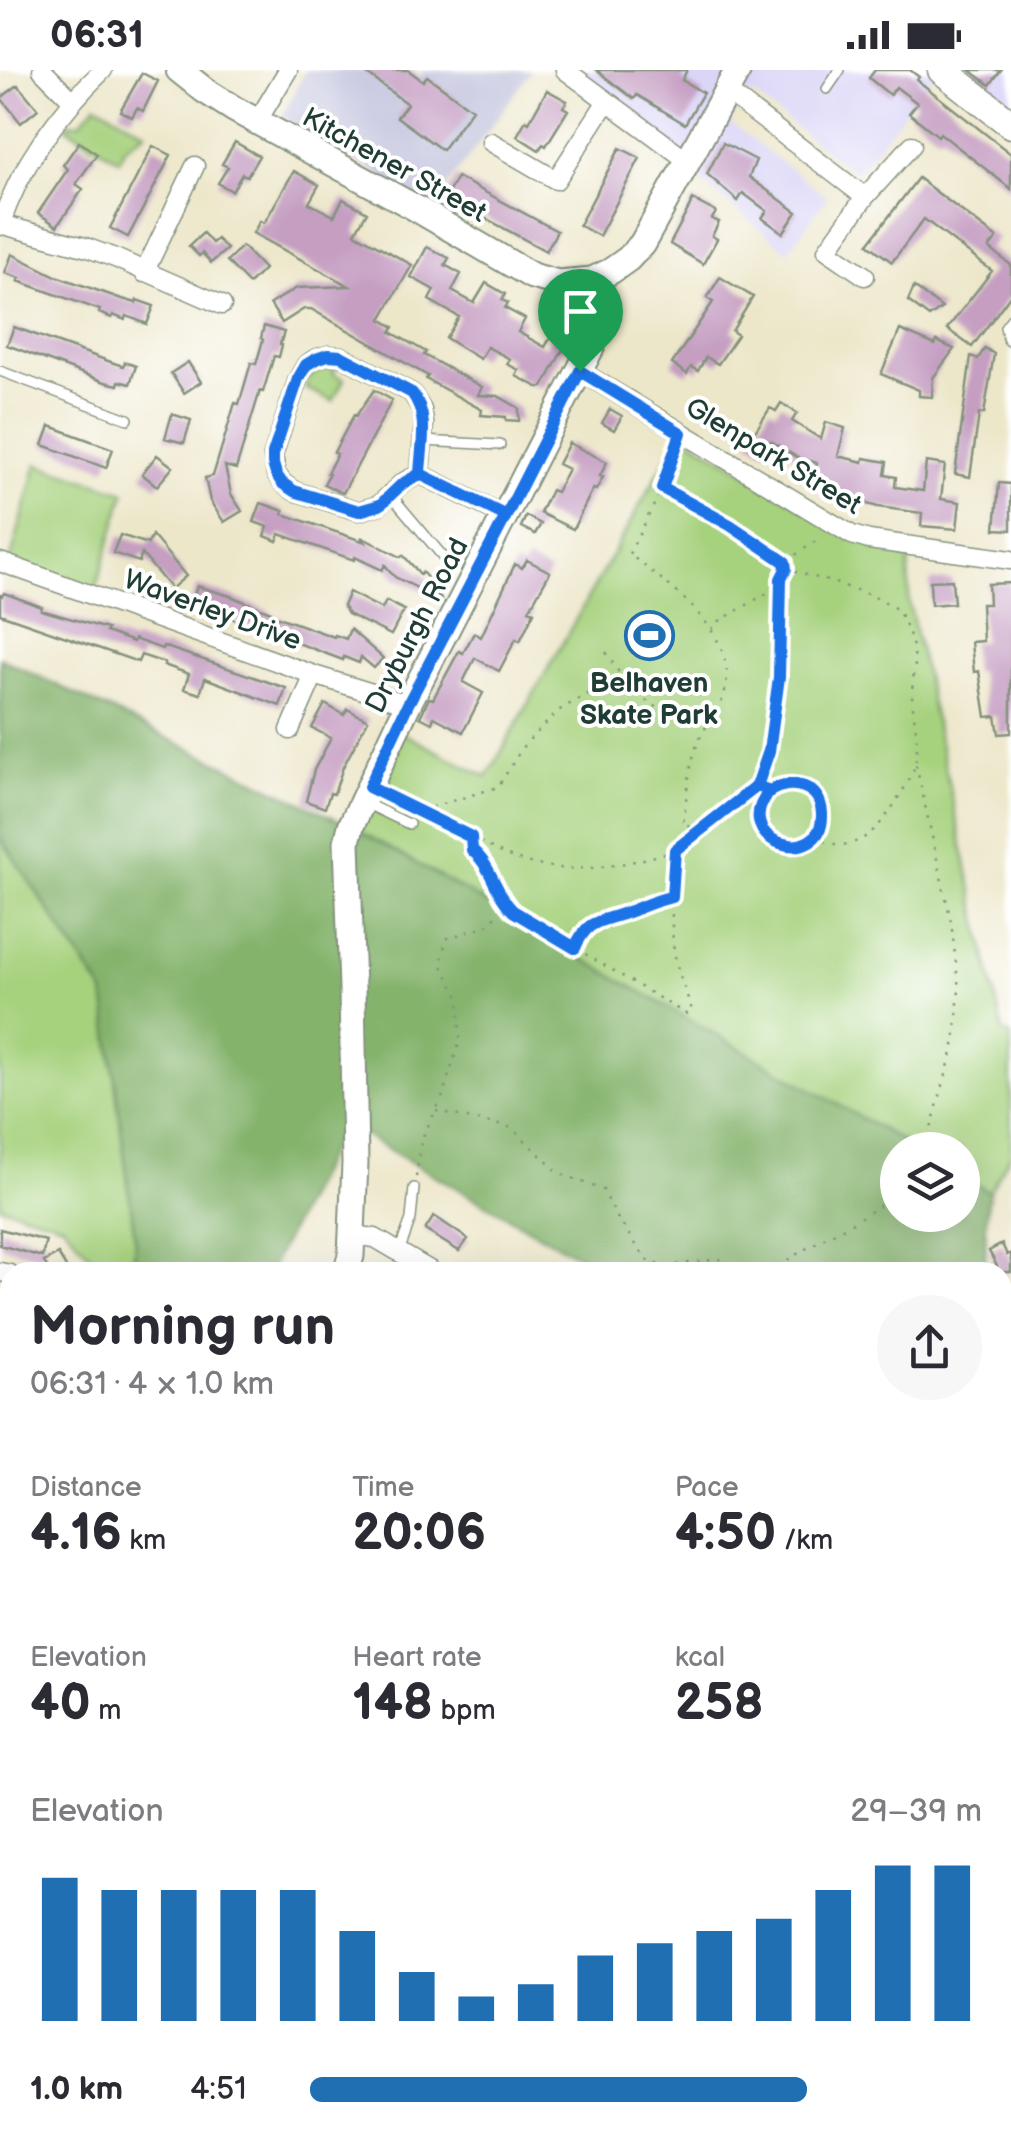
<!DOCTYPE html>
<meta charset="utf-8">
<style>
body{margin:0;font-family:"Balsamiq Sans",sans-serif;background:#f7f7f7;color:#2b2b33;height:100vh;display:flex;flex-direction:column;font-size:38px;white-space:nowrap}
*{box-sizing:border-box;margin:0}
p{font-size:32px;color:#7c7c81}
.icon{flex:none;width:55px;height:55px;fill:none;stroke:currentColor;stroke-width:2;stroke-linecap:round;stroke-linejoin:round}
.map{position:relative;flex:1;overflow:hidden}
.sheet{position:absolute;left:0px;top:1192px;width:1012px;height:888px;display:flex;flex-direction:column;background:#fff;border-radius:30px 30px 0 0;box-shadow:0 10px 40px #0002}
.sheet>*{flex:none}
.buttons{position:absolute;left:880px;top:1062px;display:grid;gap:20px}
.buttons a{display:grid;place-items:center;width:100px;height:100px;border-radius:50%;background:#fff;box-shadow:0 10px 40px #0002;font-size:50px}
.pin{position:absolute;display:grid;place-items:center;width:85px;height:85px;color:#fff;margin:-102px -42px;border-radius:50% 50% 50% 0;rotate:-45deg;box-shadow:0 0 10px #0007}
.pin .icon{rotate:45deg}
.round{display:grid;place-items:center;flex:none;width:105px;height:105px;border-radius:52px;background:#f7f7f7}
.summary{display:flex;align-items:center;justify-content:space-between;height:170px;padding:0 30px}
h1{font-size:55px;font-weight:800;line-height:75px}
.metrics{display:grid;grid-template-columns:repeat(3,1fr);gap:15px;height:170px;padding:10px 30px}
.metrics div{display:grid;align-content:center}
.metrics b{font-size:50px;font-weight:800}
.metrics small{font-size:28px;font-weight:400}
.metrics p{font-size:28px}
.chart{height:280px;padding:20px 30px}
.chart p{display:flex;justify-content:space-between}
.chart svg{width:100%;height:180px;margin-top:10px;stroke:#1f6fb2;stroke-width:6}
ul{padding:0 30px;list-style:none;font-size:32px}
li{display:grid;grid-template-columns:160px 120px 1fr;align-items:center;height:75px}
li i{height:25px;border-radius:12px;background:#1f6fb2}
.status{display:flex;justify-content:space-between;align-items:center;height:70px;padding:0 50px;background:#fff;direction:ltr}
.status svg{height:28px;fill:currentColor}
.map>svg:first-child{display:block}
.built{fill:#dbd6f7}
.industrial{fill:#c1c2dd}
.green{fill:#a6d17d;stroke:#628758;stroke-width:2.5}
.forest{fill:#84b36c;stroke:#527850;stroke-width:2.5}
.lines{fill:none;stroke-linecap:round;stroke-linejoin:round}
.stream{stroke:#49b2c8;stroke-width:5}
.building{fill:#c59ec2}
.lane-casing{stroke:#86927f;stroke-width:12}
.street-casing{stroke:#86927f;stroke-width:21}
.secondary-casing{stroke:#86927f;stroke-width:29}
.primary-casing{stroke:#86927f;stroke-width:31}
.path{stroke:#86927f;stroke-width:2.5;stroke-dasharray:2.5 8;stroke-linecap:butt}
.lane{stroke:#fff;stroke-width:9}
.street{stroke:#fff;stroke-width:18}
.secondary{stroke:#fff;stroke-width:25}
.primary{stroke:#fff;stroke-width:28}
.route-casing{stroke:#fff;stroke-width:20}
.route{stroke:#1a73e8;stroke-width:12}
.labels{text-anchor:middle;stroke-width:8;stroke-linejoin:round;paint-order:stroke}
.street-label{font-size:28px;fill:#1f3d34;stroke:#fff}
.poi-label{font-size:28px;font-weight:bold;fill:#1f3d34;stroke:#fff}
</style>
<div class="status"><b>06:31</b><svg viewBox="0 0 49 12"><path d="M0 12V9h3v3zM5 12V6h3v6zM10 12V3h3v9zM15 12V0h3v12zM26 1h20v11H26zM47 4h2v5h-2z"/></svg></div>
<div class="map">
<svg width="1011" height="2078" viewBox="0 0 1011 2078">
<rect width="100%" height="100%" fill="#fff"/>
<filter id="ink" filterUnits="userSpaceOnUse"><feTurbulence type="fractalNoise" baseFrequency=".01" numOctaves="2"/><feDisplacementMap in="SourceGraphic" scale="20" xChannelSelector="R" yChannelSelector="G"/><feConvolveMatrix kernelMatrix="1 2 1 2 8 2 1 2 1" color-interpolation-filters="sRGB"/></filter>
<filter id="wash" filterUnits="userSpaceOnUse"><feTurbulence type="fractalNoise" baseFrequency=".0048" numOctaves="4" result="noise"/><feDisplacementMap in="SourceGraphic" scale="40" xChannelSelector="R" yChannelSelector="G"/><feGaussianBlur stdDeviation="2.25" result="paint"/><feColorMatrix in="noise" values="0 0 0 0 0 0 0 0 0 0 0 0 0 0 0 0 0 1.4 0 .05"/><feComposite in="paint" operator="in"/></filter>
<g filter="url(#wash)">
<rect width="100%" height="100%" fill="#ede7ca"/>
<path class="built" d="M562,0H937L856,104L751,23L729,52L827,127L788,182Z
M943,0H1011V54Z"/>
<path class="industrial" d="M306,0H412L420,6L425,0L531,1L433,137L282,46Z"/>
<path class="green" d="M96,34L146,62L124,78L119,90L67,58L70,53H80Z
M328,297L335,299L334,304L344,309L333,331L305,318C310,306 314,300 328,297Z
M681,363L831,454L908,475L909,532L1003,962L1011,966V1084L989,1122L963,1106L962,1080H917L351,756L396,660L487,707Z
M37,394L125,422L94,525L9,495Z
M0,767L104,923L135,1169L133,1202H104L63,1154L0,1136Z
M1011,1913V2078H984L988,2070H1002L1003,2055L1008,2037L1002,2034L1003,2004L1007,1982L1003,1971L1002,1920Z
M610,2070H709L714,2078H607Z"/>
<path class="forest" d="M0,588L351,756L917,1080H898V1145H962L963,1106L989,1122L986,1149L985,1202H606L354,1060L339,1062L269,1202H133L135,1169L104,923L0,767Z
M1002,1257L1011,1275V1913L1003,1920Z
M0,1416L10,1418V1681L0,1678Z"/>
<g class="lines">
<path class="stream" d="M0,1500L10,1501
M1002,1812H1011"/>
</g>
<g id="blocks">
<path class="building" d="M362,0H408L423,11L427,6L472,39L442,80L397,47L407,34Z
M596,0H687L682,10L703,23L685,54L637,25L634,29Z
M875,0H910L919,7L917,10L1011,84V119L940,63L938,66L909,43L917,33L896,17L890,25L869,8Z
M970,0H1001L990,15Z
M142,3L158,11L143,41L137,38L132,47L120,41Z
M18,15L38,39L21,53L1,28Z
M547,20L567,31L563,37L568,40L546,76L543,74L539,80L517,66L526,50L529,52Z
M79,72L97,84L76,114L83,119L57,156L38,143L68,99L63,95Z
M235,72L259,86L247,106L242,104L232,121L218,113L228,97L222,94Z
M723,73L756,90L749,107L797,142L783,163L762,148L767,141L743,123L738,131L707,104Z
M153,76L171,85L128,167L110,158Z
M620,78L640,88L599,166L579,155Z
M294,101L319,115L309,133L334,146L343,129L367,142L355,163L412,195L381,249L394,257L391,262L426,282L424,285L482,317L478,325L498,326L519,338V351L506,350V347L481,345L482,340L426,309L428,306L311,239H304L282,253L270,234L297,218L349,216L253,163L260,151L264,153Z
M457,107L557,161L546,181L446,127Z
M918,108L997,168L989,178L1011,195V224L972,277L947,259L992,201L924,149L892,192L868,174Z
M693,130L716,142L712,149L719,152L712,166L717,169L703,194L670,174Z
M203,163L212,173L217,169L227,179L211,193L202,183L199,186L189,176Z
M242,176L264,199L249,214L227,191Z
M427,177L449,188L445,195L461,204L452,221L474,233L486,213L505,224L502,230L508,233L505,238L525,249L518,262L545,277L555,260L569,268L543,317H538L516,306L519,300L507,294L510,289L487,277L480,289L446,268L459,247L429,230L434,220L411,207Z
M12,184L56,206L119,228L136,233L137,230L154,236L147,254L127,246L125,250L113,245L112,248L99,243L100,240L18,211L20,208L5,203Z
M720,207L753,227L732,261L738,265L718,294L706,287L698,301L691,297L687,304L672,294L713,232L707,228Z
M914,217L942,238L929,247L908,231Z
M264,256L284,262L280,274L282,275L279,287L274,286L263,322L260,321L236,399L225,396L231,424L242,441L224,452L210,431L205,408L213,406L235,333L239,334L251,293L256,294L263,270L261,268Z
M14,257L111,292L123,296L125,292L136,296L130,314L119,311L118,315L105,312L7,275Z
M900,260L935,275L937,271L954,279L933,308L932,327L919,326V320L881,304Z
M985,278L994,284L984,344H979L970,407L955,404L971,286L978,289Z
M188,292L201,312L184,323L171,303Z
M374,320L392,330L343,423L340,422L324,414L329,404L327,403L337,384L334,382L354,345L356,346Z
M781,333L797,343L792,351L821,369L826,352L845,358L838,386L863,392L864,388L887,392L885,405L896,407L895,417L923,421L926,392L945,395L941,429L960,432L957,459L921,456L922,443L878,437L835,425L837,414L813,408L817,393L798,388L771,371L765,381L749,371L770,338L776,341Z
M610,339L622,346L614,360L602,353Z
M172,344L191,350L184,373L165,368Z
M50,356L113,379L106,398L43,375Z
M569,373L607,392L600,406L603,407L596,420L593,419L573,459L540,443L551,420L556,422L568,399L558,394Z
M157,385L173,397L157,416L142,404Z
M999,413L1011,414V460L995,459Z
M261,433L284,441L283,444L365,472L361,467L401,487L403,485L420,504L422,502L430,511L428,514L442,530L395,507L385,495L382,500L355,487L354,490L280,464L277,471L265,466L268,457L254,452Z
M526,446L541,454L535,464L521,457Z
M120,465L148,474L152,465L186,506L171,519L142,484L139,492L113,483Z
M527,490L550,502L529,540L534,542L520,571L516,569L499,601L475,588L463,612L483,623L463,662L434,647L432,653L420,647L429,628L433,629L459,581L463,583L474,563L481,567L515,494L522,498Z
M952,510L954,533L931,535L930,511Z
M1011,513V663L999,664L996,646L986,647L979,601L974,602L971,572L983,571L981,534H989L988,514Z
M197,516L230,526L271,542L270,544L334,567L335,565L346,569L350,559L383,588L374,598L361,587L359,593L344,587L343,590L191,533Z
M349,522L382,539L386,531L404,540L391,565L348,544L343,536Z
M4,523L42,537L41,540L107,559L106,562L133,572L134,569L162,579L163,576L286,618L280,636L205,608L200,624L184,619L189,604L164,595L165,593L141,585L138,592L0,544V525L2,526Z
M325,634L344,645L347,639L368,650L343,697L334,724L330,723L325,738L306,731L314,700L331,668L312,658Z
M434,1146L468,1169L459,1181L425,1160Z
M0,1159L46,1171L42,1187L0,1175Z
M1002,1174L1007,1185L1011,1183V1202H1000L989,1181Z
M58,1184L69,1202H50L44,1192Z"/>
</g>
</g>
<g filter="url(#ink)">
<use href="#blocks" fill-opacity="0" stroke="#86927f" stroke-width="2.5"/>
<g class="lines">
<defs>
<path id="lane" d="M827,19L840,0
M1011,249L1005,257L1008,270L1011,272
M0,301L128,349
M422,371L500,375
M390,424L445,489
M365,733L409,754
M399,1182L411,1149L414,1118
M0,2062L10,2055"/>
<path id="street" d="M42,0L72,30
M565,0L687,90
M726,21L865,127L827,180L865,206
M257,52L288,0
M491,72L556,110L607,31
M865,127L912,75
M0,154L88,178L115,188L222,235
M0,156C19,97 59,42 103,0
M144,203L195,96
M580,301L852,465L869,470L1011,490
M420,404L424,353L422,340L412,323L341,286L328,285L315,289L306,295L298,309L273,385L276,404L283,413L294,421L359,441L379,435L402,413L420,404L505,446
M0,492L314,605L408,634
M290,660L314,605
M352,1165L375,1168L433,1202
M0,1202L10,1204
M0,1323L10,1303
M2,1705L10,1718
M447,2078L450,2070
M595,2078L598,2070"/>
<path id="secondary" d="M179,0L204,20L234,39L412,136L532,206L558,213L592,210L611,201L628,189L642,174L738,0
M346,1202L351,1186L355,1093L352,918L347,772L351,756L408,634L592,276C598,253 595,233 592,210
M289,2078L292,2070"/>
<path id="primary" d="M942,0L1011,54"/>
</defs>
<use href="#lane" class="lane-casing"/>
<use href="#street" class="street-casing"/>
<use href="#secondary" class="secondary-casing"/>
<use href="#primary" class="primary-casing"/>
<path class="path" d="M662,417L676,378
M712,559L716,553L776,518L785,500
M606,582C633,628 656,646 709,649
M916,695L951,851L959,919L955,972L925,1080
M760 745a31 31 0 1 1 62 0a31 31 0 1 1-62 0Z
M757,715C781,648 779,578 781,509
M389,727L471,767L472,780C492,796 495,824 513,841L686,944L692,940C686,922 678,904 675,886C669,851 673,815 675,780L757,716L770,721
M422,740L498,717L524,675L561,639L620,606
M700,758L683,754C687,728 688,695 699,670C705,656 716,644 722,630C747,568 670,516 629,484L662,419L730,455L785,492
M814,766C853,790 880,759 898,728C903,720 910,710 913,701C922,676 913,650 912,625C912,615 914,604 915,594C915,580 908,555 899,543C886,524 811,507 786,499L785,492L822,467
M471,767C485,774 499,783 513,788C568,808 620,796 674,781
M577,877L584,861L598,849L628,842L641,835L670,827
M436,1041L512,1058L559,1103L603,1120L616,1146L649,1193L668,1196L719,1189L735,1202
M416,1107L422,1068L442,1028L460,970L459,927L441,894L446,869L490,854L504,834
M770,1202C810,1173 857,1153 898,1123
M0,1625L10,1627
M0,1811L10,1805
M0,1849L10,1865
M0,1883L10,1876
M0,1909L10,1925
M0,1959L8,1971
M0,1976L10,1969
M117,2078V2070"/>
<use href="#lane" class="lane"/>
<use href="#street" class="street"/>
<use href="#secondary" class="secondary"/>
<use href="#primary" class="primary"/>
</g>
</g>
<g class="lines" filter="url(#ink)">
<defs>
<path id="route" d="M580,301L506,446L420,404L402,414L380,435L359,441L294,421L282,413L276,404L273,394V384L298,309L306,295L316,289L328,285L341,286L412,323C430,346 421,377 420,404L506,446L408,634L369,717L471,767L472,780C492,796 495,824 513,841L575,878C587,849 600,852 625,843C643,837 652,831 672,827L675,780L757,716L770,721C726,772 824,801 822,744C821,715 791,708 770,721L757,716L769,681L779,607L781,509L786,499L785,492L730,455L662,418L681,363L580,301"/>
</defs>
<use href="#route" class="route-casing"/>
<use href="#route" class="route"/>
</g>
<defs>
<symbol id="stadium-ring" viewBox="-11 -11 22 22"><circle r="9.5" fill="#fff" stroke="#1f6fb2" stroke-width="1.5"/><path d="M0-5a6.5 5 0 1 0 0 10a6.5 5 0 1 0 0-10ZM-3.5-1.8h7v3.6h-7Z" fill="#1f6fb2"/></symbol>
</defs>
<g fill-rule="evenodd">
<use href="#stadium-ring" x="622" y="538" width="55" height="55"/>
</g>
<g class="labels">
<g class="street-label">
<text transform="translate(395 94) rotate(29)" y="10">Kitchener Street</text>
<text transform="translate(774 385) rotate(31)" y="10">Glenpark Street</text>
<text transform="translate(213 539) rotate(20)" y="10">Waverley Drive</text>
<text transform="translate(416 555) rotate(-63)" y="10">Dryburgh Road</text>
</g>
<g class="poi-label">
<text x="649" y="622">Belhaven<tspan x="649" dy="32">Skate Park</tspan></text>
</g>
</g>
</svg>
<div class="buttons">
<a><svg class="icon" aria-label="layers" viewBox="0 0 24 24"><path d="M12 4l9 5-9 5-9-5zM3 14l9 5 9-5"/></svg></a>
</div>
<div class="pin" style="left:580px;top:301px;background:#1e9e55"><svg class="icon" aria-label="arrive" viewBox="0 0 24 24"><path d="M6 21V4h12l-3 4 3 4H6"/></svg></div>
<section class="sheet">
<div class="summary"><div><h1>Morning run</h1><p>06:31 · 4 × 1.0 km</p></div><a class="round"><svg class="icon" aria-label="share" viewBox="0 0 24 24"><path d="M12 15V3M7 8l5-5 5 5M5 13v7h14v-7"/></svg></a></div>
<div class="metrics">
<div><p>Distance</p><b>4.16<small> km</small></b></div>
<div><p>Time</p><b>20:06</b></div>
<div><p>Pace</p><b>4:50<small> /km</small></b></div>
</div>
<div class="metrics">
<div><p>Elevation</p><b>40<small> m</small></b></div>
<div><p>Heart rate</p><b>148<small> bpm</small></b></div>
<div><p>kcal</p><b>258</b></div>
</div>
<div class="chart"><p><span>Elevation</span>29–39 m</p>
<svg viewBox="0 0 160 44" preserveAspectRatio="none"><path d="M5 44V9M15 44V12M25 44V12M35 44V12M45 44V12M55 44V22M65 44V32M75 44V38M85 44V35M95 44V28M105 44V25M115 44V22M125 44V19M135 44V12M145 44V6M155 44V6"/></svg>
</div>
<ul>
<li><b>1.0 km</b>4:51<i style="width:74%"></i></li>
</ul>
</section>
</div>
